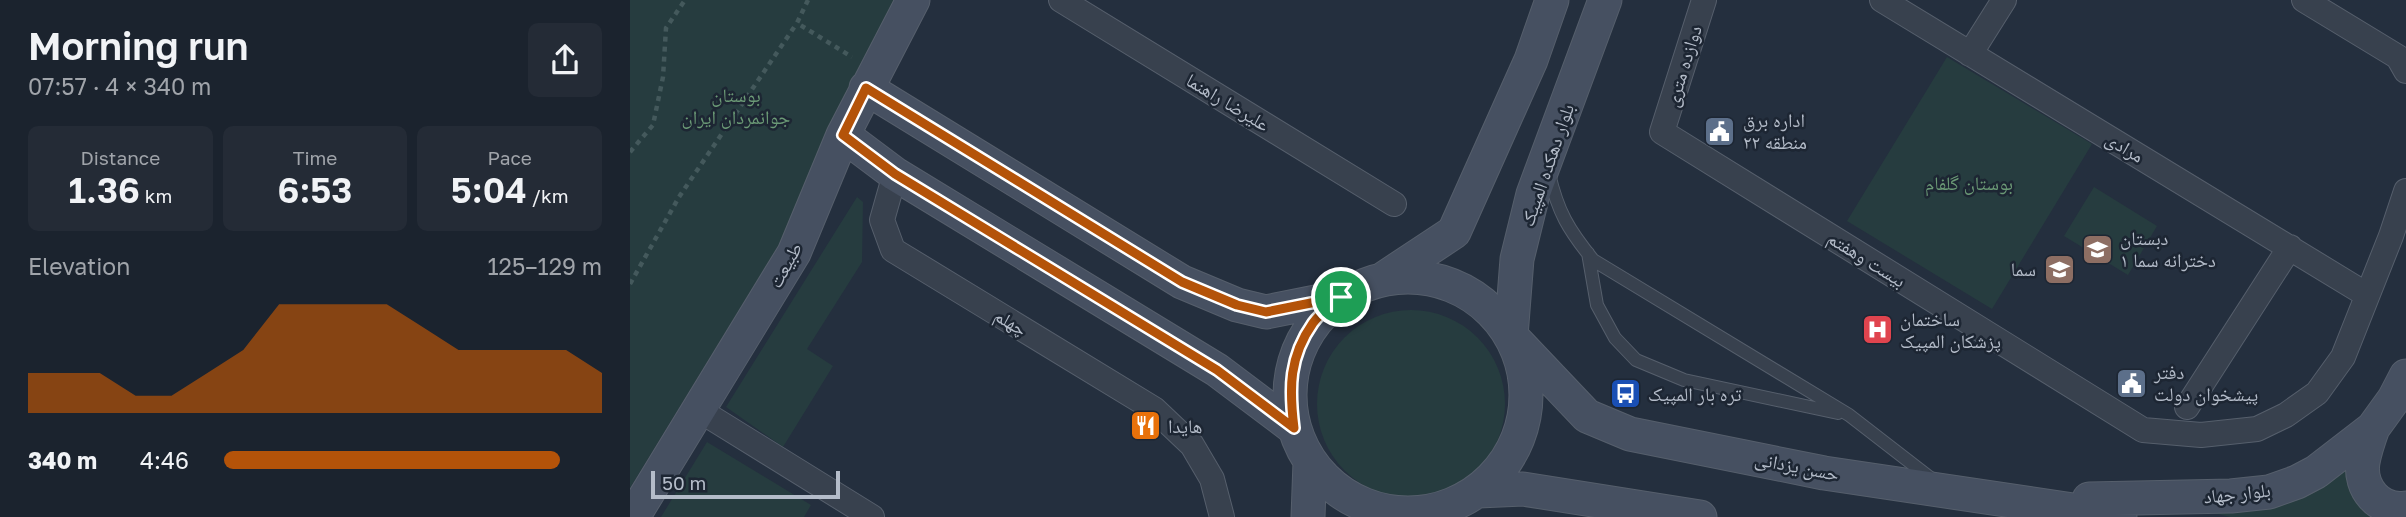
<!DOCTYPE html>
<meta charset="utf-8">
<style>
body{margin:0;font-family:"Golos Text","Noto Naskh Arabic",sans-serif;background:#242b36;color:#f1f3f6;height:100vh;display:flex;flex-direction:column;font-size:26px;white-space:nowrap}
*{box-sizing:border-box;margin:0}
p{font-size:23px;color:#a0a4aa}
.icon{flex:none;width:38px;height:38px;fill:none;stroke:currentColor;stroke-width:2;stroke-linecap:round;stroke-linejoin:round}
.map{position:relative;flex:1;overflow:hidden}
.sheet{display:flex;flex-direction:column;background:#1b232e;width:630px}
.sheet>*{flex:none}
.scale{position:absolute;left:21px;bottom:18px;width:189px;box-sizing:border-box;padding-left:7px;border:4px solid #b4bcc9;border-top:0;font-size:19px;line-height:24px;white-space:nowrap;color:#b4bcc9;-webkit-text-stroke:5px #1d2633;paint-order:stroke}
.pin{position:absolute;display:grid;place-items:center;width:60px;height:60px;color:#fff;margin:-30px;border:4px solid #fff;border-radius:50%;box-shadow:0 2px 7px #0007}
.round{display:grid;place-items:center;flex:none;width:74px;height:74px;border-radius:10px;background:#242b36}
.headline{display:flex;align-items:center;justify-content:space-between;height:119px;padding:0 28px}
h1{font-size:38px;font-weight:600;line-height:52px}
.metrics{display:grid;grid-template-columns:repeat(3,1fr);gap:10px;height:119px;padding:7px 28px}
.metrics div{display:grid;align-content:center;border-radius:10px;background:#242b36;text-align:center}
.metrics b{font-size:35px;font-weight:600}
.metrics small{font-size:19px;font-weight:400}
.metrics p{font-size:19px}
.chart{height:196px;padding:14px 28px}
.chart p{display:flex;justify-content:space-between}
.chart svg{width:100%;height:126px;margin-top:7px;fill:#b45309;opacity:.7}
ul{padding:0 28px;list-style:none;font-size:23px}
li{display:grid;grid-template-columns:112px 84px 1fr;align-items:center;height:52px}
li i{height:18px;border-radius:9px;background:#b45309}
main{display:flex;flex:1;min-height:0}
.map>svg:first-child{display:block}
.green{fill:#263c3f}
.lines{fill:none;stroke-linecap:round;stroke-linejoin:round}
.lane-casing{stroke:#565f6c;stroke-width:14}
.street-casing{stroke:#565f6c;stroke-width:26}
.secondary-casing{stroke:#565f6c;stroke-width:35}
.path{stroke:#44595c;stroke-width:4.5;stroke-dasharray:5 5;stroke-linecap:butt}
.lane{stroke:#38414e;stroke-width:12}
.street{stroke:#38414e;stroke-width:24}
.secondary{stroke:#465061;stroke-width:33}
.route-casing{stroke:#fff;stroke-width:14}
.route{stroke:#b45309;stroke-width:9}
.labels{text-anchor:middle;stroke-width:5;stroke-linejoin:round;paint-order:stroke}
.street-label{font-size:19px;fill:#b4bcc9;stroke:#1d2633}
.park-label{font-size:19px;fill:#6b9a76;stroke:#1d2633}
.poi-label{font-size:19px;fill:#b4bcc9;stroke:#1d2633;text-anchor:start}
</style>
<main>
<section class="sheet">
<div class="headline"><div><h1>Morning run</h1><p>07:57 · 4 × 340 m</p></div><a class="round"><svg class="icon" aria-label="share" viewBox="0 0 24 24"><path d="M12 15V3M7 8l5-5 5 5M5 13v7h14v-7"/></svg></a></div>
<div class="metrics">
<div><p>Distance</p><b>1.36<small> km</small></b></div>
<div><p>Time</p><b>6:53</b></div>
<div><p>Pace</p><b>5:04<small> /km</small></b></div>
</div>
<div class="chart"><p><span>Elevation</span>125–129 m</p>
<svg viewBox="0 0 160 44" preserveAspectRatio="none"><path d="M0 44V30L10 30L20 30L30 38L40 38L50 30L60 22L70 6L80 6L90 6L100 6L110 14L120 22L130 22L140 22L150 22L160 30V44z"/></svg>
</div>
<ul>
<li><b>340 m</b>4:46<i style="width:89%"></i></li>
</ul>
</section>
<div class="map">
<svg width="1776" height="517" viewBox="0 0 1776 517">
<rect width="100%" height="100%" fill="#242f3e"/>
<path class="green" d="M0,0H278L182,191L0,488Z
M1317,57L1462,144L1362,309L1217,221Z
M1464,187L1527,226L1498,275L1434,236Z
M227,197L233,202L232,262L177,349L203,366L153,447L96,407Z
M687 404a94 94 0 1 1 188 0a94 94 0 1 1-188 0Z
M77,442L181,505L174,517H31Z
M1726,455L1761,517H1600L1564,508Z"/>
<g class="lines">
<defs>
<path id="lane" d="M919,174C928,212 938,229 963,260L1219,415L1303,480
M958,253L967,305L985,338L1006,360L1054,380L1208,413"/>
<path id="street" d="M431,0L764,204
M1074,0L1032,132L1513,430L1571,435L1627,429L1656,415L1687,393L1713,357L1761,236L1776,191
M1252,0L1737,295
M1674,0L1768,57L1776,71
M1340,54L1374,0
M265,174L252,220L263,250L524,409L562,445L582,479L592,517
M1557,407L1660,247
M69,410L242,517"/>
<path id="secondary" d="M975,0L903,194L887,259L881,336L957,416L1000,434L1194,473L1490,517
M236,88L552,282L607,305L636,312L711,297
M213,135L265,174L587,370L664,428
M660 395a118 118 0 1 1 236 0a118 118 0 1 1-236 0Z
M753,279L824,232L901,60L922,0
M1743,428C1739,439 1735,451 1733,462C1729,488 1749,512 1776,508
M848,491L893,489L1070,517
M1459,499L1601,496L1639,492L1667,482L1686,472L1743,428L1764,399L1776,376
M3,517L164,253L213,135L283,0
M678,517L680,462"/>
</defs>
<use href="#lane" class="lane-casing"/>
<use href="#street" class="street-casing"/>
<use href="#secondary" class="secondary-casing"/>
<path class="path" d="M178,0L167,23L222,57
M0,152L23,125L33,77L36,28L55,0
M0,284L49,197L167,23"/>
<use href="#lane" class="lane"/>
<use href="#street" class="street"/>
<use href="#secondary" class="secondary"/>
</g>
<g class="lines">
<defs>
<path id="route" d="M236,88L552,282L607,305L636,312L711,297C702,305 690,313 683,323C659,357 659,388 664,428L587,370L265,174L213,135Z"/>
</defs>
<use href="#route" class="route-casing"/>
<use href="#route" class="route"/>
</g>
<defs>
<symbol id="civic-square" viewBox="-11 -11 22 22"><rect x="-9" y="-9" width="18" height="18" rx="4" fill="#5c6f8a" stroke="#1d2633"/><path d="M-.6-6.5H3V-4.5H.6V-3L4-1V1h2V6H-6V1h2V-1L-.6-3ZM-1.2 2.5V6h2.4V2.5Z" fill="#fff"/></symbol>
<symbol id="school-square" viewBox="-11 -11 22 22"><rect x="-9" y="-9" width="18" height="18" rx="4" fill="#8d6e63" stroke="#1d2633"/><path d="M0-5L7-2L0 1L-7-2ZM-4 1L0 2.5L4 1V4Q0 6-4 4Z" fill="#fff"/></symbol>
<symbol id="hospital-square" viewBox="-11 -11 22 22"><rect x="-9" y="-9" width="18" height="18" rx="4" fill="#e0444e" stroke="#1d2633"/><path d="M-5-5h3v3.5h4V-5h3V5h-3V1.5h-4V5h-3Z" fill="#fff"/></symbol>
<symbol id="bus-square" viewBox="-11 -11 22 22"><rect x="-9" y="-9" width="18" height="18" rx="4" fill="#1a4fb4" stroke="#1d2633"/><path d="M-5-6H5V4H4V6H2V4H-2V6H-4V4H-5ZM-3.5-4V0h7V-4ZM-3.5 1.2v1.5H-2V1.2ZM2 1.2v1.5H3.5V1.2Z" fill="#fff"/></symbol>
<symbol id="restaurant-square" viewBox="-11 -11 22 22"><rect x="-9" y="-9" width="18" height="18" rx="4" fill="#e8710a" stroke="#1d2633"/><path d="M-5-6h1v4h1v-4h1v4h1v-4h1v5L-1.5 .5V6h-2V.5L-5-1ZM5-6V6H3V1.5H1.5Q1.5-4 5-6Z" fill="#fff"/></symbol>
</defs>
<g fill-rule="evenodd">
<use href="#civic-square" x="1072" y="114" width="35" height="35"/>
<use href="#school-square" x="1450" y="232" width="35" height="35"/>
<use href="#school-square" x="1412" y="252" width="35" height="35"/>
<use href="#hospital-square" x="1230" y="312" width="35" height="35"/>
<use href="#civic-square" x="1484" y="366" width="35" height="35"/>
<use href="#bus-square" x="978" y="376" width="35" height="35"/>
<use href="#restaurant-square" x="498" y="408" width="35" height="35"/>
</g>
<g class="labels">
<g class="street-label">
<text transform="translate(1053 66) rotate(-73)" y="7">دوازده متری</text>
<text transform="translate(598 102) rotate(31)" y="7">علیرضا راهنما</text>
<text transform="translate(1495 147) rotate(31)" y="7">مرادی</text>
<text transform="translate(917 165) rotate(-71)" y="7">بلوار دهکده المپیک</text>
<text transform="translate(1237 259) rotate(32)" y="7">بیست وهفتم</text>
<text transform="translate(155 265) rotate(-61)" y="7">طبیعت</text>
<text transform="translate(381 322) rotate(31)" y="7">چهلم</text>
<text transform="translate(1167 466) rotate(11)" y="7">حسن یزدانی</text>
<text transform="translate(1607 493) rotate(-6)" y="7">بلوار جهاد</text>
</g>
<g class="park-label">
<text x="106" y="102">بوستان<tspan x="106" dy="22">جوانمردان ایران</tspan></text>
<text x="1339" y="190">بوستان گلفام</text>
</g>
<g class="poi-label">
<text x="1113" y="127">اداره برق<tspan x="1113" dy="22">منطقه ۲۲</tspan></text>
<text x="1490" y="245">دبستان<tspan x="1490" dy="22">دخترانه سما ۱</tspan></text>
<text x="1406" y="276" text-anchor="end">سما</text>
<text x="1270" y="326">ساختمان<tspan x="1270" dy="22">پزشکان المپیک</tspan></text>
<text x="1524" y="379">دفتر<tspan x="1524" dy="22">پیشخوان دولت</tspan></text>
<text x="1018" y="401">تره بار المپیک</text>
<text x="538" y="433">هایدا</text>
</g>
</g>
</svg>
<div class="scale">50 m</div>
<div class="pin" style="left:711px;top:297px;background:#1e9e55"><svg class="icon" aria-label="arrive" viewBox="0 0 24 24"><path d="M6 21V4h12l-3 4 3 4H6"/></svg></div>
</div>
</main>
